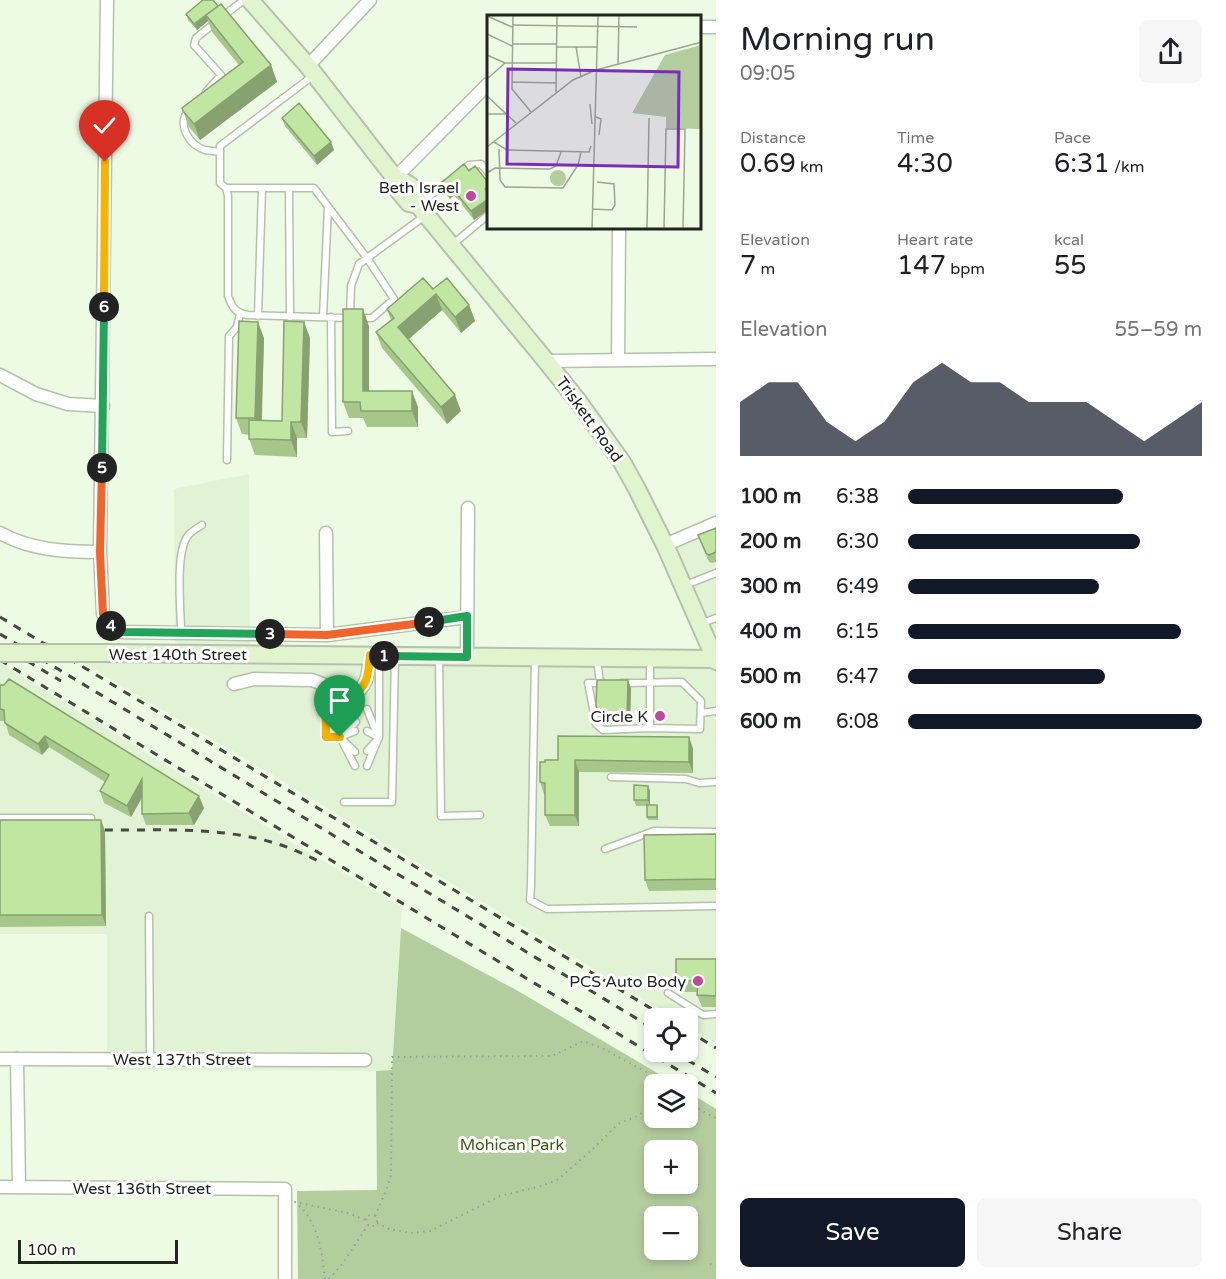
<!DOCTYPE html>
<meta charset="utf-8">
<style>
body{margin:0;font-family:"Varela Round",sans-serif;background:#f6f6f6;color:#202124;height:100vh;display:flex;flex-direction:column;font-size:22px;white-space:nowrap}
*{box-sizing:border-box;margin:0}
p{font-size:20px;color:#757577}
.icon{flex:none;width:33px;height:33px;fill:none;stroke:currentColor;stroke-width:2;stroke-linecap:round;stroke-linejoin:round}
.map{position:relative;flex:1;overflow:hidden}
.side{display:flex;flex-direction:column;background:#fff;width:510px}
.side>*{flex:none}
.tools{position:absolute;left:644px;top:1008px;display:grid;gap:12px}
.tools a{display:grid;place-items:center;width:54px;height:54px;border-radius:9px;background:#fff;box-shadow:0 3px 9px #0003;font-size:30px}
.scale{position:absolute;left:18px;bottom:15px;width:160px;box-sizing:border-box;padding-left:6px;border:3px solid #21251d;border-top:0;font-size:16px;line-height:21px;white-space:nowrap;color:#21251d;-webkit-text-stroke:4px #fff;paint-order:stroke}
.pin{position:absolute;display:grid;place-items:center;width:51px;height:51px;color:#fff;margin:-62px -26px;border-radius:50% 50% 50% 0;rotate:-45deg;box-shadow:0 0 6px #0007}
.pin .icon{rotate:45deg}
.km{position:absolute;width:30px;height:30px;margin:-15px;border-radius:50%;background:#222;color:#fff;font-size:16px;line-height:30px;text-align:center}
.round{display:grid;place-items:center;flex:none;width:63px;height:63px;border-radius:9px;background:#f6f6f6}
.head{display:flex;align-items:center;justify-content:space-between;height:102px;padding:0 24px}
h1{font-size:33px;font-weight:600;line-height:45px}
.figures{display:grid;grid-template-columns:repeat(3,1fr);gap:9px;height:102px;padding:6px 24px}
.figures div{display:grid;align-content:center}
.figures b{font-size:26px;font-weight:600}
.figures small{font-size:16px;font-weight:400}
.figures p{font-size:16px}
.chart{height:168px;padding:12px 24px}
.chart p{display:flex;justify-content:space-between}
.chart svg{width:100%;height:108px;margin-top:6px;fill:#111827;opacity:.7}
.primary-button{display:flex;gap:12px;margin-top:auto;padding:12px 24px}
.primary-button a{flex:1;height:69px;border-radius:9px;background:#111827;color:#fff;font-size:24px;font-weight:600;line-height:69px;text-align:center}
.primary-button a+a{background:#f6f6f6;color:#202124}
ul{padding:0 24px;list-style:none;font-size:20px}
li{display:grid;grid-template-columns:96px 72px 1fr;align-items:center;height:45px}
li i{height:15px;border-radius:8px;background:#111827}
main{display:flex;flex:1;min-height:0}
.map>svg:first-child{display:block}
.built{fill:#e2f2d4}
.green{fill:#b4cd9f;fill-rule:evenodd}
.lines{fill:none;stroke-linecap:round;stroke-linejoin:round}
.service-casing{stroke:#b5c2ab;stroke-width:9}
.minor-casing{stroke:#b5c2ab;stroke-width:15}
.secondary-casing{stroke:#b5c2ab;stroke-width:20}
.path{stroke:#98a191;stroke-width:2;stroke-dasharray:1.5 4.5;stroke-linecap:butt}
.service{stroke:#fff;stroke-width:6}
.minor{stroke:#fff;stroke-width:12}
.secondary{stroke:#e2f4ce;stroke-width:16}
.rail{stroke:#444a3f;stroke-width:3;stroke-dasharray:8 8;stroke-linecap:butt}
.secondary-bridge-casing{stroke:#b5c2ab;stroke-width:20;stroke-linecap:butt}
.secondary-bridge{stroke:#e2f4ce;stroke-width:16}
.wall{fill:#a6c68a}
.shaded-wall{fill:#87a171}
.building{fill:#c1e6a1;stroke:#87a171;stroke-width:1.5}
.split-1-casing{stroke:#fff;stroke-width:12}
.split-2-casing{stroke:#fff;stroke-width:12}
.split-3-casing{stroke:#fff;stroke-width:12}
.split-4-casing{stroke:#fff;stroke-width:12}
.split-5-casing{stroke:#fff;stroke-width:12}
.split-6-casing{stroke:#fff;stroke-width:12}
.split-7-casing{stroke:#fff;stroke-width:12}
.split-1{stroke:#f5b400;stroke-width:8}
.split-2{stroke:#22a559;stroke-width:8}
.split-3{stroke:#f0652b;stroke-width:8}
.split-4{stroke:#22a559;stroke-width:8}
.split-5{stroke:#f0652b;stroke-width:8}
.split-6{stroke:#22a559;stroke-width:8}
.split-7{stroke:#f5b400;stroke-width:8}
.poi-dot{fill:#bf479c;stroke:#fff;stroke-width:2}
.labels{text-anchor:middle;stroke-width:6;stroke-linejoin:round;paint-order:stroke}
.poi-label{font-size:16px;fill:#21251d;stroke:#fff;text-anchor:end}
.street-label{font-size:16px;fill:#21251d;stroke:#fff}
.park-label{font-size:16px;fill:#3c5c16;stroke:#fff}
.inset-road{fill:none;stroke:#9ca594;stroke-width:1.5}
.view{fill:#7b2cbf;fill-opacity:0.15;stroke:#7b2cbf;stroke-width:3}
.inset-edge{fill:none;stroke:#21251d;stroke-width:3}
</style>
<main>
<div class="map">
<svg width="716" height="1279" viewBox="0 0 716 1279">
<rect width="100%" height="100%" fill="#eefbe4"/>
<path class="built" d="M249,474L250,658L716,664V1043L687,1026V1018H675L239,755L59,649L175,647L174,489Z
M716,526V653L670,547Z
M0,663L311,854L402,907L392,1070L376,1071L107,1070V934H0Z"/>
<path class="green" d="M401,928L518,991L676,1084H654V1118H687V1091L716,1109V1279H298L297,1191L377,1190L376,1071L392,1070ZM687,1150V1184H654V1150ZM687,1216V1250H654V1216Z"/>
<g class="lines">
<defs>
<path id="service" d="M223,16L244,0
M314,75L220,146V183L226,188L228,196V296C232,307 235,313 248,315L350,318
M206,92L221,75L194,45L196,38L215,23
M189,110C176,124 189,145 205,150C210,151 215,151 220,152
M461,171L469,165L481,164L488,172
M226,188H314L367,258L394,299L372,318H360
M289,188L290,317
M421,203L446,183
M452,245L488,215
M258,316L262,188
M323,317L328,207
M331,317L332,432L348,431
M350,317L351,286L359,264L426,215
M227,460L229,336L237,327L240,314
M683,586L716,573
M702,623L716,618
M181,633C181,610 175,556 187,537C190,532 197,528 202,525
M439,657L441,816L480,815
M535,658L531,886L530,900L547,909L716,906
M597,659L600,683
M603,683H588L596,724L603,730L650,728
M622,683L682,682L701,701L700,729L650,728V661
M325,685V737H340L355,731
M367,709L377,734
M701,713L716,711
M367,731L378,737
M345,732L356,722
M341,736L356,709
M340,737L355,766
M345,742L355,752
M367,751L375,742
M367,766L379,737V656
M611,777L686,779L699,783L716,782
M344,802H392L395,656
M0,818H91
M605,849L654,831L716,832
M149,916L150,1059
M668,993L703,1015L716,1014"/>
<path id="minor" d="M107,0L100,552L103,614L111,626L122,632L327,635L467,617
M700,27H716
M308,66L370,0
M395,178L488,84
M618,360L619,228
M546,361L716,359
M0,375L36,394L68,404L103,406
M0,533C31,550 65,552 100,552
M326,533L327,635
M665,545L716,523
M467,657L468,508
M234,684L254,679L312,680L325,685L336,694L351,697C369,685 368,675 370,655
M0,1059L365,1060
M17,1059L19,1187
M0,1187L285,1189V1279"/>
<path id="secondary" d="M250,0L308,66L395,178C410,184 418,188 418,205L546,361L578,401L622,462L637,489L665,545L716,661
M395,178L398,190L409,203L418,205
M106,653L716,659"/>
</defs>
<use href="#service" class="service-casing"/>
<use href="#minor" class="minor-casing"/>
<use href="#secondary" class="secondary-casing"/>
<path class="path" d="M687,1100L696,1107
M687,1105L697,1108L716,1118
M375,1216L388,1186L391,1175L392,1057L552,1056L583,1041L604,1049L668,1084
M377,1223L389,1229L411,1233L430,1231L500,1196L541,1186L557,1180L591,1151L618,1124L637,1116L654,1105
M710,1264L716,1266
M325,1279C322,1251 318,1220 295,1202L348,1213L366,1220
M329,1279L343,1263L368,1225L366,1222V1217L370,1215L375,1216L377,1221C376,1226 373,1227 368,1225"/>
<use href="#service" class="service"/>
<use href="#minor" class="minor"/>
<use href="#secondary" class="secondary"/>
<path class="rail" d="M0,617L667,1018
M0,634L654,1029
M0,645L61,681
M0,660L716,1093
M89,830C151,831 217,825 278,844C292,848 307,856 321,862
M687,1030L716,1048
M674,1052L716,1077"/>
<defs>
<path id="secondary-bridge" d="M0,653H106"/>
</defs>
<use href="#secondary-bridge" class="secondary-bridge-casing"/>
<use href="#secondary-bridge" class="secondary-bridge"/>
</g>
<path class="wall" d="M203,0L271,65L277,82L200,140L189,127L183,111L239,65L212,32L208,21L197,30L188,20L186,14Z
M282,118L334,150L317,165L285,126Z
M469,171L488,182V210L474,220L454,195L450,199L444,192L441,183Z
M433,289L469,305L475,321L461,333L442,310L409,339L461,411L447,424L382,348L376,332L391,320L387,309Z
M304,322L310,338L307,438H297V457L255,455L249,439V435L242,434L236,418L264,338L262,421H282Z
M369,326V391L418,407V427H367L363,418H349L343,402Z
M716,528V562L712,563L709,562L698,535Z
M628,680L631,689L630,724H604L601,721L598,713Z
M0,685L204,808L194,825H146L142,814V798L131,817L104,803L100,791L105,782L49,747L42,755L9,735L5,721H0Z
M689,737L693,749V773L579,772V826H550L545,815V794H544L540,782L545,762Z
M650,791V805H657L658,808V820H648L647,817V806H636L634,800Z
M0,820L105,831L106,926L0,927Z
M716,834V890L649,891L645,880Z
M716,959V1007H702L697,995V992H680L676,980Z"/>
<path class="shaded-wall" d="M206,15L208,21L197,30L194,24Z
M271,65L277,82L200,140L194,124Z
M331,142L334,150L317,165L314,156Z
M451,187L454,195L450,199L447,190Z
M488,199V210L474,220L471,211Z
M436,294L442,310L404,343L398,327Z
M469,305L475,321L461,333L455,317Z
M363,309L369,326V407L363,391Z
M258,322L264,338L261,435L255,418Z
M304,322L310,338L307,438L301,422Z
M412,391L418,407V427L412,411Z
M455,395L461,411L447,424L441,407Z
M291,422L297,438V457L291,440Z
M628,680L631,689L630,724L627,715Z
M45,736L49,747L42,755L38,744Z
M689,737L693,749V773L689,762Z
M575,760L579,772V826L575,815Z
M142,779L146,790L131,817L127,806Z
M648,786L650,791V806L648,800Z
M199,796L204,808L194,825L189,813Z
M101,820L105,831L106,926L102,915Z"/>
<path class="building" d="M203,0H213L218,6L194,24L186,14Z
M221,4L271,65L194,124L183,111L182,108L243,62L206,15Z
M299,103L331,142L314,156L282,118Z
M464,164L469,171L475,166L488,182V186L485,189L488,193V199L471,211L451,187L447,190L441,183Z
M423,278L433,289L447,278L469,305L455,317L436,294L398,327L455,395L441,407L376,332L394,318L387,309Z
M343,309H363V391H412V411H361L360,402H343Z
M239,321L258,322L255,418H236Z
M284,321L304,322L301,422H291V440L249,439V420L282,421Z
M716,528V552L709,555L706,553L698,535Z
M9,679L199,796L189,813L142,814V779L127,806L100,791L109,775L45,736L38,744L5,723L4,710L0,709V685H4Z
M597,680H628L627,715L601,716L598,713L596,705Z
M558,736L689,737V762L575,760V815H545V783L540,782V762H545V760H558Z
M634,785L648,786V800H634Z
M647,805H657V817H647Z
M0,820H101L102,915H0Z
M716,834V879L645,880L644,835Z
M676,959H716V996L697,995L698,981L676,980Z"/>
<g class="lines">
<defs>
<path id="split-1" d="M340,737H326L325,685L336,694L351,697C369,685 368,675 370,655L384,656"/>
<path id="split-2" d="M384,656L467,657V616L429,622"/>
<path id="split-3" d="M270,634L327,635L429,622"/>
<path id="split-4" d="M111,626L122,632L270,634"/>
<path id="split-5" d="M102,468L100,552L103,614L111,626"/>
<path id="split-6" d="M102,468L104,307"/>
<path id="split-7" d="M104,307L105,162"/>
</defs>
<use href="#split-1" class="split-1-casing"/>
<use href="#split-2" class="split-2-casing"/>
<use href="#split-3" class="split-3-casing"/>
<use href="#split-4" class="split-4-casing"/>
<use href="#split-5" class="split-5-casing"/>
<use href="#split-6" class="split-6-casing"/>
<use href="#split-7" class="split-7-casing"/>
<use href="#split-1" class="split-1"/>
<use href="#split-2" class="split-2"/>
<use href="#split-3" class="split-3"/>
<use href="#split-4" class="split-4"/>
<use href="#split-5" class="split-5"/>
<use href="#split-6" class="split-6"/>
<use href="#split-7" class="split-7"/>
</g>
<g class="poi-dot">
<circle cx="471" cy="196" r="6"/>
<circle cx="660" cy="716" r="6"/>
<circle cx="698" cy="981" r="6"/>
</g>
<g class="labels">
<g class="poi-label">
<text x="459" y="193">Beth Israel<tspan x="459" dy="18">- West</tspan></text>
<text x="648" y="722">Circle K</text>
<text x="686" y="987">PCS Auto Body</text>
</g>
<g class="street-label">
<text transform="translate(590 419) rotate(54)" y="6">Triskett Road</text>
<text x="178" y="660">West 140th Street</text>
<text x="182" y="1065">West 137th Street</text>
<text x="142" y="1194">West 136th Street</text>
</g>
<g class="park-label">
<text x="512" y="1150">Mohican Park</text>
</g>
</g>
<g transform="translate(487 15)">
<rect width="214" height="214" fill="#eefbe4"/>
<path d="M214,30V114L179,113V102L145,98L178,40ZM63 163a8 8 0 1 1 16 0a8 8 0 1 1-16 0Z" fill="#b4cd9f"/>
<path class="inset-road" d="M26,0L25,74L44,97M0,1L25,12M25,10L150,12M0,19L25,31M25,29H69M69,32H110M89,32L94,62M0,40L18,48H69M131,50L132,0M0,64L18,48M25,67L69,68M69,77L70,0M0,81L29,108M103,89L105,109M0,99H19M109,102L114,104L112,120M7,127L20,135L102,137L104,131M0,132L86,65L109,55L215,27M12,134L13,165L18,172L76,173L91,150L94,137M0,158L8,153L63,154L69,151L74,137M106,194L125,195L128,190L127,169L110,167M105,214L111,0M160,214L162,103M177,214L179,114H198L196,214"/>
<path class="view" d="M21,54L192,57L191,152L20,149Z"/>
<rect width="214" height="214" class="inset-edge"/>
</g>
</svg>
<div class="tools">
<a><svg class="icon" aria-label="locate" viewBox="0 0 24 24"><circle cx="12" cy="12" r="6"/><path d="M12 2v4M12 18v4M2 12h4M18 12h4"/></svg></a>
<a><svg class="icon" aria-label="layers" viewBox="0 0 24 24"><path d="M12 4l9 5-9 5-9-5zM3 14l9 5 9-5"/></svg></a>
<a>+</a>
<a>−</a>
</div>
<div class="scale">100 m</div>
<div class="pin" style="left:340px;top:737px;background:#1e9e55"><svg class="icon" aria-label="arrive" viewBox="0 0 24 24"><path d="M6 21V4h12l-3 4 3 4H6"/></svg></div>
<div class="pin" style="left:105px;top:162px;background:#d93025"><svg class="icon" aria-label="check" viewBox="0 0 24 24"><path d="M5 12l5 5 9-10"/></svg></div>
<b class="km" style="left:384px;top:656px">1</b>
<b class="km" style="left:429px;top:622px">2</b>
<b class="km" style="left:270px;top:634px">3</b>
<b class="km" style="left:111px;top:626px">4</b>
<b class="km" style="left:102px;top:468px">5</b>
<b class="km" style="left:104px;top:307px">6</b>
</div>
<section class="side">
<div class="head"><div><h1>Morning run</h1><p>09:05</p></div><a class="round"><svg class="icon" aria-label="share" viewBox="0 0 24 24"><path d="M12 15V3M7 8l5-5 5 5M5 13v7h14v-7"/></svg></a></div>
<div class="figures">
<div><p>Distance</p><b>0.69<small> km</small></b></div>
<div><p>Time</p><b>4:30</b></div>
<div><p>Pace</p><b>6:31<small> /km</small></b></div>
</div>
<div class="figures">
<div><p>Elevation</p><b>7<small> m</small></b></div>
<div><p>Heart rate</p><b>147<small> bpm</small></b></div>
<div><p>kcal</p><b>55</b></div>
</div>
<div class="chart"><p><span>Elevation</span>55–59 m</p>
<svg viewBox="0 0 160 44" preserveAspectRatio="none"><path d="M0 44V22L10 14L20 14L30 30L40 38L50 30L60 14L70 6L80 14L90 14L100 22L110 22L120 22L130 30L140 38L150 30L160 22V44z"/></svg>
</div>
<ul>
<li><b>100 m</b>6:38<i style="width:73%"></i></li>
<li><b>200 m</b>6:30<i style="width:79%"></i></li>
<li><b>300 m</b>6:49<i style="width:65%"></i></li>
<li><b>400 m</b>6:15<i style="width:93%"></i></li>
<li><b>500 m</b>6:47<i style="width:67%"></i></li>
<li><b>600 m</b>6:08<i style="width:100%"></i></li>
</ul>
<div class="primary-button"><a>Save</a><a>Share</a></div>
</section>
</main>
